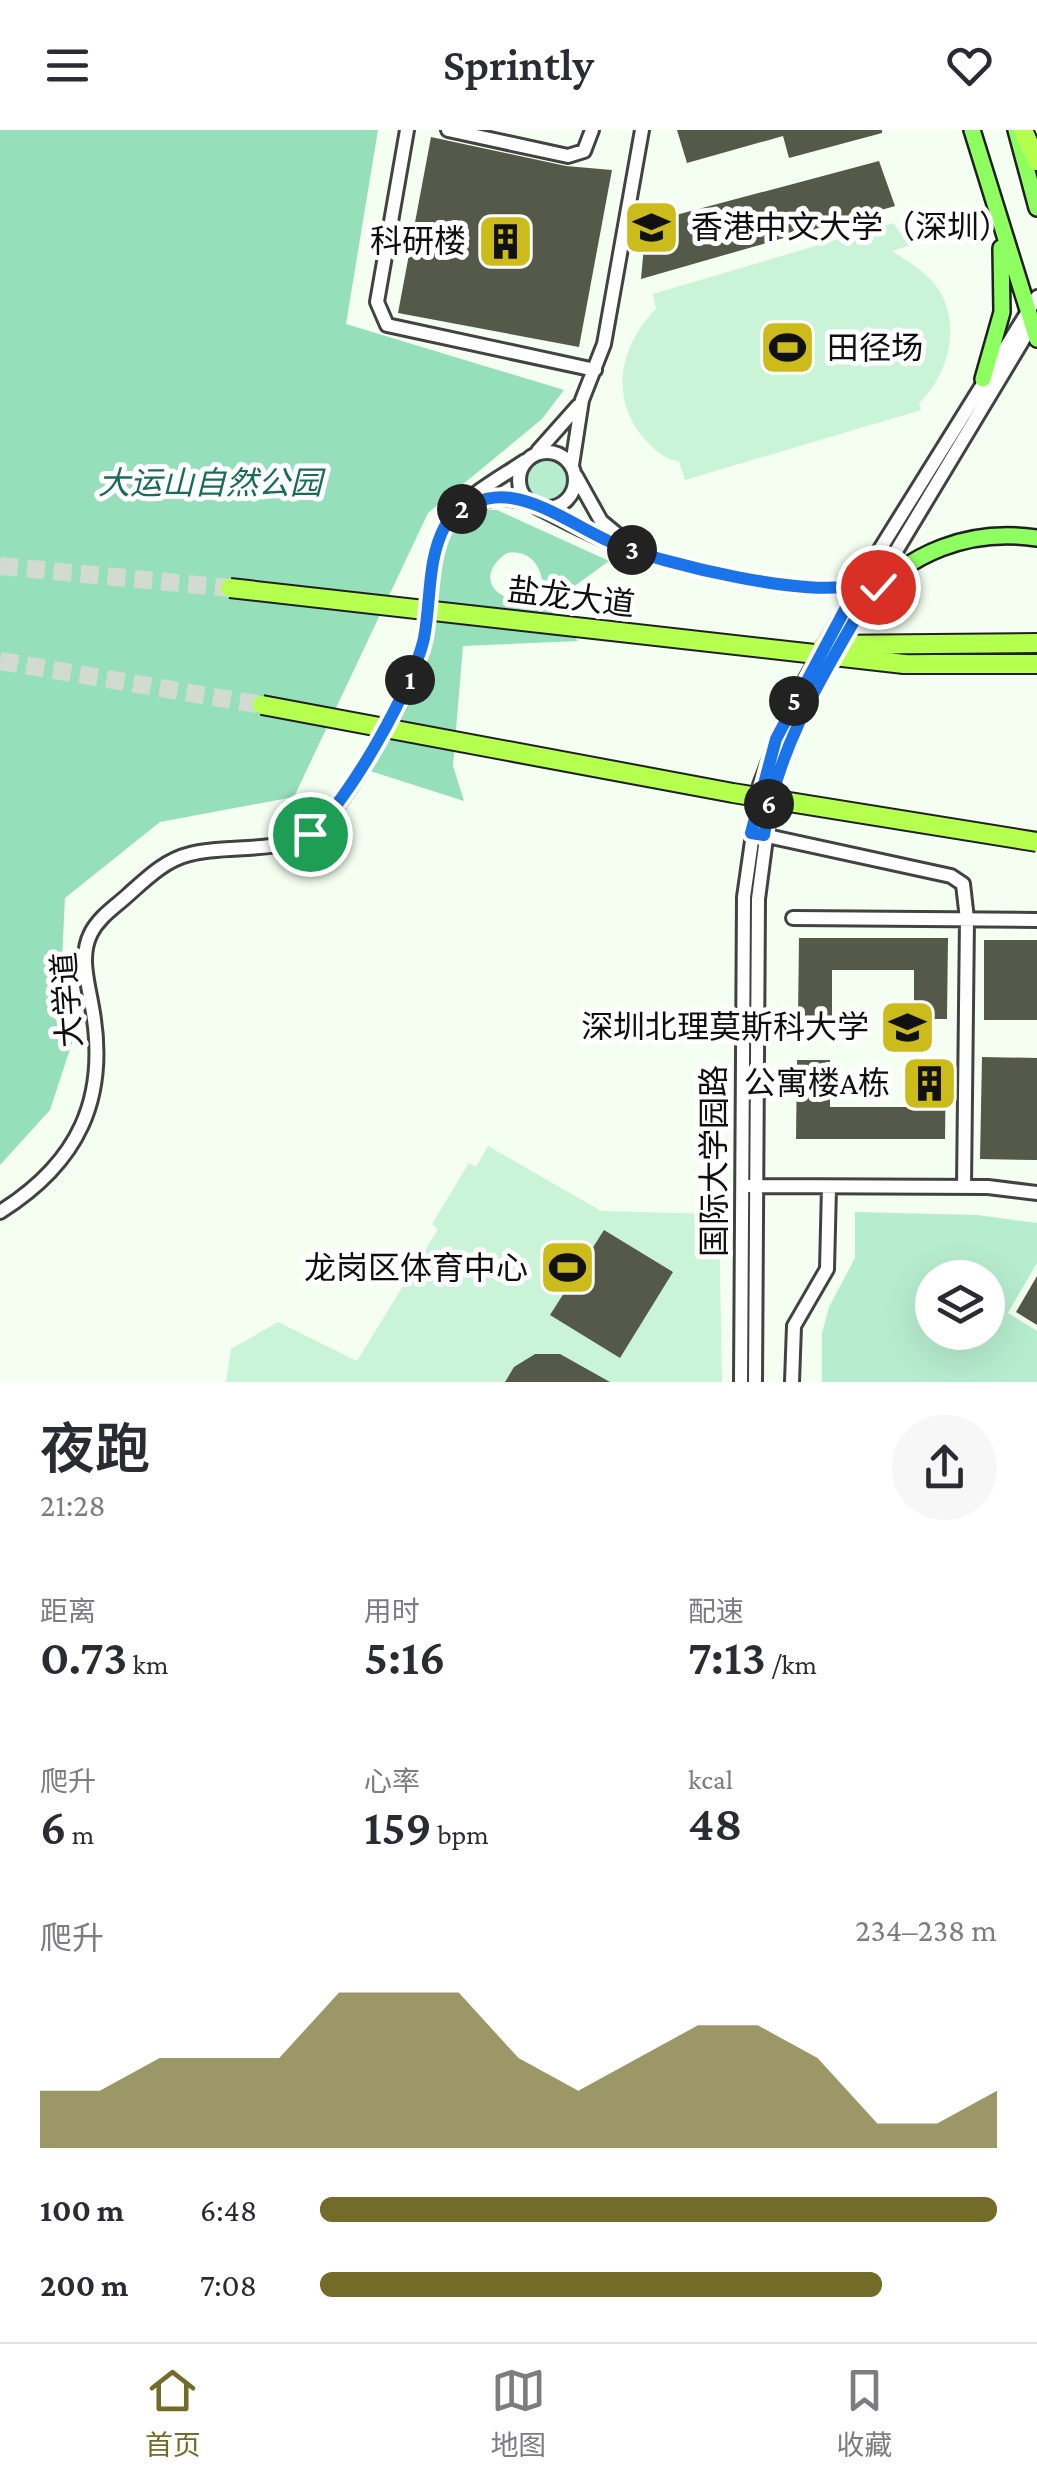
<!DOCTYPE html>
<html lang="zh">
<meta charset="utf-8">
<style>
body{margin:0;font-family:"Crimson Pro","Noto Sans SC",serif;background:#f7f7f7;color:#2b2b33;height:100vh;display:flex;flex-direction:column;font-size:38px;white-space:nowrap}
*{box-sizing:border-box;margin:0}
p{font-size:32px;color:#7c7c81}
.icon{flex:none;width:55px;height:55px;fill:none;stroke:currentColor;stroke-width:2;stroke-linecap:round;stroke-linejoin:round}
.map{position:relative;height:1252px;overflow:hidden}
.side{display:flex;flex-direction:column;background:#fff;flex:1}
.side>*{flex:none}
.controls{position:absolute;left:915px;top:1130px;display:grid;gap:20px}
.controls a{display:grid;place-items:center;width:90px;height:90px;border-radius:50%;background:#fff;box-shadow:0 10px 40px #0002;font-size:50px}
.pin{position:absolute;display:grid;place-items:center;width:85px;height:85px;color:#fff;margin:-42px;border:5px solid #fff;border-radius:50%;box-shadow:0 2px 10px #0007}
.km{position:absolute;width:50px;height:50px;margin:-25px;border-radius:50%;background:#222;color:#fff;font-size:28px;line-height:50px;text-align:center}
.round{display:grid;place-items:center;flex:none;width:105px;height:105px;border-radius:52px;background:#f7f7f7}
.head{display:flex;align-items:center;justify-content:space-between;height:170px;padding:0 40px}
h1{font-size:55px;font-weight:600;line-height:75px}
.figures{display:grid;grid-template-columns:repeat(3,1fr);gap:15px;height:170px;padding:10px 40px}
.figures div{display:grid;align-content:center}
.figures b{font-size:50px;font-weight:600}
.figures small{font-size:28px;font-weight:400}
.figures p{font-size:28px}
.chart{height:280px;padding:20px 40px}
.chart p{display:flex;justify-content:space-between}
.chart svg{width:100%;height:180px;margin-top:10px;fill:#736c28;opacity:.7}
ul{padding:0 40px;list-style:none;font-size:32px}
li{display:grid;grid-template-columns:160px 120px 1fr;align-items:center;height:75px}
li i{height:25px;border-radius:12px;background:#736c28}
header{display:flex;justify-content:space-between;align-items:center;height:130px;padding:0 40px;background:#fff;font-size:45px;font-weight:600}
.tabs{display:flex;justify-content:space-around;align-items:center;height:140px;border-top:2px solid #e1e1e2;background:#fff;font-size:28px;color:#7c7c81}
.tabs a{display:grid;justify-items:center;gap:5px}
.tabs .current{color:#736c28}
.map>svg:first-child{display:block}
.green{fill:#b7edcf;fill-rule:evenodd}
.forest{fill:#95dfbb}
.pitch{fill:#caf4d7}
.building{fill:#54594a}
.lines{fill:none;stroke-linecap:round;stroke-linejoin:round}
.highway-tunnel{stroke:#d2dbcf;stroke-width:18;stroke-dasharray:18 9;stroke-linecap:butt}
.minor-casing{stroke:#424242;stroke-width:18}
.major-casing{stroke:#202020;stroke-width:20}
.highway-casing{stroke:#202020;stroke-width:22}
.minor{stroke:#fff;stroke-width:12}
.major{stroke:#8eff61;stroke-width:15}
.highway{stroke:#b5ff4f;stroke-width:18}
.highway-bridge-casing{stroke:#202020;stroke-width:22;stroke-linecap:butt}
.highway-bridge{stroke:#b5ff4f;stroke-width:18}
.route-casing{stroke:#fff;stroke-width:20}
.route{stroke:#1a73e8;stroke-width:12}
.labels{text-anchor:middle;stroke-width:10;stroke-linejoin:round;paint-order:stroke}
.poi-label{font-size:32px;fill:#0f0f0f;stroke:#fff;text-anchor:end}
.park-label{font-size:32px;font-style:italic;fill:#196d58;stroke:#fff}
.street-label{font-size:32px;fill:#0f0f0f;stroke:#fff}
</style>
<header><svg class="icon" aria-label="menu" viewBox="0 0 24 24"><path d="M4 6h16M4 12h16M4 18h16"/></svg>Sprintly<svg class="icon" aria-label="heart" viewBox="0 0 24 24"><path d="M12 20l-8-8c-3-5 5-10 8-4 3-6 11-1 8 4z"/></svg></header>
<div class="map">
<svg width="1037" height="1252" viewBox="0 0 1037 1252">
<rect width="100%" height="100%" fill="#f4fff1"/>
<path class="green" d="M525 350a22 22 0 1 1 44 0a22 22 0 1 1-44 0Z
M855,1082L977,1085L1037,1093V1133L1008,1183L1037,1201V1252H822V1203L829,1177L855,1128ZM932,1148H988V1202H932Z"/>
<path class="forest" d="M0,0H378L346,194L564,260L542,289L428,383L294,667L160,692L65,768L61,850L72,913L50,980L0,1035Z
M480,380H497L609,431L565,463L542,449C538,431 527,420 507,423C474,445 494,475 530,468L550,480L578,511L463,516L453,636L464,671L364,639C384,604 412,569 424,530C441,481 421,401 480,380Z"/>
<path class="pitch" d="M893,93L910,115L892,121C908,132 924,140 936,156C962,191 950,244 919,273L921,280L685,350L679,331C664,330 652,317 642,306C609,265 621,214 656,179L653,164Z
M488,1016L601,1081L719,1084L722,1252H226L231,1219L278,1192L357,1231L438,1099L432,1094L469,1033L476,1037Z"/>
<path class="building" d="M677,0H882V3L789,28L783,6L687,33Z
M431,7L566,36L612,40L579,217L398,183Z
M879,31L895,76L641,149L646,93Z
M799,808H948L947,889H914V840H832V887H798Z
M984,810H1037V890H984Z
M982,927L1037,928V1030L980,1029Z
M912,928H946L945,1009H796L797,930H830V977H912Z
M604,1100L673,1142L620,1228L550,1185Z
M1037,1146V1195L1016,1182Z
M535,1224H560L610,1252H505L514,1237Z"/>
<g class="lines">
<path class="highway-tunnel" d="M0,436L230,458
M0,531L262,575"/>
<defs>
<path id="minor" d="M407,0L377,172L387,195L595,240
M448,0L568,26L584,21L592,0
M538,321L578,276
M519 350a28 28 0 1 1 56 0a28 28 0 1 1-56 0Z
M572,335L582,270L604,214L642,0
M576,346L601,391L630,415
M471,375L498,367L529,372
M537,377C566,392 596,408 627,419C674,435 817,472 859,453
M758,704L951,746L963,754L967,789L964,1056
M793,788L1037,790
M749,1056L988,1057L1037,1063
M0,1082C78,1033 109,969 92,877C88,853 79,826 91,803C99,787 115,777 128,765C147,748 165,730 190,724C234,712 294,729 327,689C355,655 408,566 420,524C433,482 423,429 448,391C465,366 500,348 525,331
M741,1252L744,767L760,655L788,581L859,453L1037,167
M755,1252L758,769L772,662L785,621L821,546L1035,190
M792,1252L794,1196L827,1139L829,1057"/>
<path id="major" d="M972,0L1037,209
M1016,0L1037,78
M983,249L1002,182L1001,118
M864,474C908,422 970,398 1037,408"/>
<path id="highway" d="M1023,0L1037,31
M904,534H1037"/>
</defs>
<use href="#minor" class="minor-casing"/>
<use href="#major" class="major-casing"/>
<use href="#highway" class="highway-casing"/>
<use href="#minor" class="minor"/>
<use href="#major" class="major"/>
<use href="#highway" class="highway"/>
<defs>
<path id="highway-bridge" d="M230,458L904,534
M823,515L1037,513
M262,575L733,663L1037,712"/>
</defs>
<use href="#highway-bridge" class="highway-bridge-casing"/>
<use href="#highway-bridge" class="highway-bridge"/>
</g>
<g class="lines">
<defs>
<path id="route" d="M310,704C347,674 414,555 424,508C431,472 427,429 445,396C456,376 488,364 511,368C546,373 582,400 615,414C660,433 817,471 859,453L776,609L751,703L764,705C777,618 821,548 864,474L878,457"/>
</defs>
<use href="#route" class="route-casing"/>
<use href="#route" class="route"/>
</g>
<defs>
<symbol id="university-square" viewBox="-11 -11 22 22"><rect x="-9" y="-9" width="18" height="18" rx="4" fill="#cbbc1b" stroke="#fff"/><path d="M0-5L7-2L0 1L-7-2ZM-4 1L0 2.5L4 1V4Q0 6-4 4Z" fill="#111"/></symbol>
<symbol id="building-square" viewBox="-11 -11 22 22"><rect x="-9" y="-9" width="18" height="18" rx="4" fill="#cbbc1b" stroke="#fff"/><path d="M-4-6H4V6H1V3H-1V6H-4ZM-2.5-4.3h1.7v1.8h-1.7ZM.8-4.3h1.7v1.8H.8ZM-2.5-1h1.7V.8h-1.7ZM.8-1h1.7V.8H.8Z" fill="#111"/></symbol>
<symbol id="stadium-square" viewBox="-11 -11 22 22"><rect x="-9" y="-9" width="18" height="18" rx="4" fill="#cbbc1b" stroke="#fff"/><path d="M0-5a6.5 5 0 1 0 0 10a6.5 5 0 1 0 0-10ZM-3.5-1.8h7v3.6h-7Z" fill="#111"/></symbol>
</defs>
<g fill-rule="evenodd">
<use href="#university-square" x="620" y="66" width="63" height="63"/>
<use href="#building-square" x="474" y="80" width="63" height="63"/>
<use href="#stadium-square" x="756" y="186" width="63" height="63"/>
<use href="#university-square" x="876" y="866" width="63" height="63"/>
<use href="#building-square" x="898" y="922" width="63" height="63"/>
<use href="#stadium-square" x="536" y="1106" width="63" height="63"/>
</g>
<g class="labels">
<g class="poi-label">
<text x="691" y="108" text-anchor="start">香港中文大学（深圳）</text>
<text x="466" y="122">科研楼</text>
<text x="827" y="229" text-anchor="start">田径场</text>
<text x="869" y="908">深圳北理莫斯科大学</text>
<text x="890" y="964">公寓楼A栋</text>
<text x="528" y="1149">龙岗区体育中心</text>
</g>
<g class="park-label">
<text x="210" y="364">大运山自然公园</text>
</g>
<g class="street-label">
<text transform="translate(571 467) rotate(7)" y="11">盐龙大道</text>
<text transform="translate(67 870) rotate(-94)" y="11">大学道</text>
<text transform="translate(714 1031) rotate(-90)" y="11">国际大学园路</text>
</g>
</g>
</svg>
<div class="controls">
<a><svg class="icon" aria-label="layers" viewBox="0 0 24 24"><path d="M12 4l9 5-9 5-9-5zM3 14l9 5 9-5"/></svg></a>
</div>
<div class="pin" style="left:310px;top:704px;background:#1e9e55"><svg class="icon" aria-label="arrive" viewBox="0 0 24 24"><path d="M6 21V4h12l-3 4 3 4H6"/></svg></div>
<div class="pin" style="left:878px;top:457px;background:#d93025"><svg class="icon" aria-label="check" viewBox="0 0 24 24"><path d="M5 12l5 5 9-10"/></svg></div>
<b class="km" style="left:410px;top:550px">1</b>
<b class="km" style="left:462px;top:379px">2</b>
<b class="km" style="left:632px;top:420px">3</b>
<b class="km" style="left:794px;top:571px">5</b>
<b class="km" style="left:769px;top:674px">6</b>
</div>
<section class="side">
<div class="head"><div><h1>夜跑</h1><p>21:28</p></div><a class="round"><svg class="icon" aria-label="share" viewBox="0 0 24 24"><path d="M12 15V3M7 8l5-5 5 5M5 13v7h14v-7"/></svg></a></div>
<div class="figures">
<div><p>距离</p><b>0.73<small> km</small></b></div>
<div><p>用时</p><b>5:16</b></div>
<div><p>配速</p><b>7:13<small> /km</small></b></div>
</div>
<div class="figures">
<div><p>爬升</p><b>6<small> m</small></b></div>
<div><p>心率</p><b>159<small> bpm</small></b></div>
<div><p>kcal</p><b>48</b></div>
</div>
<div class="chart"><p><span>爬升</span>234–238 m</p>
<svg viewBox="0 0 160 44" preserveAspectRatio="none"><path d="M0 44V30L10 30L20 22L30 22L40 22L50 6L60 6L70 6L80 22L90 30L100 22L110 14L120 14L130 22L140 38L150 38L160 30V44z"/></svg>
</div>
<ul>
<li><b>100 m</b>6:48<i style="width:100%"></i></li>
<li><b>200 m</b>7:08<i style="width:83%"></i></li>
</ul>
</section>
<nav class="tabs">
<a class="current"><svg class="icon" aria-label="home" viewBox="0 0 24 24"><path d="M3 11l9-7 9 7M6 9v11h12V9"/></svg>首页</a>
<a><svg class="icon" aria-label="map" viewBox="0 0 24 24"><path d="M3 6l6-2 6 2 6-2v14l-6 2-6-2-6 2zM9 4v14M15 6v14"/></svg>地图</a>
<a><svg class="icon" aria-label="saved" viewBox="0 0 24 24"><path d="M7 4h10v16l-5-4-5 4z"/></svg>收藏</a>
</nav>
